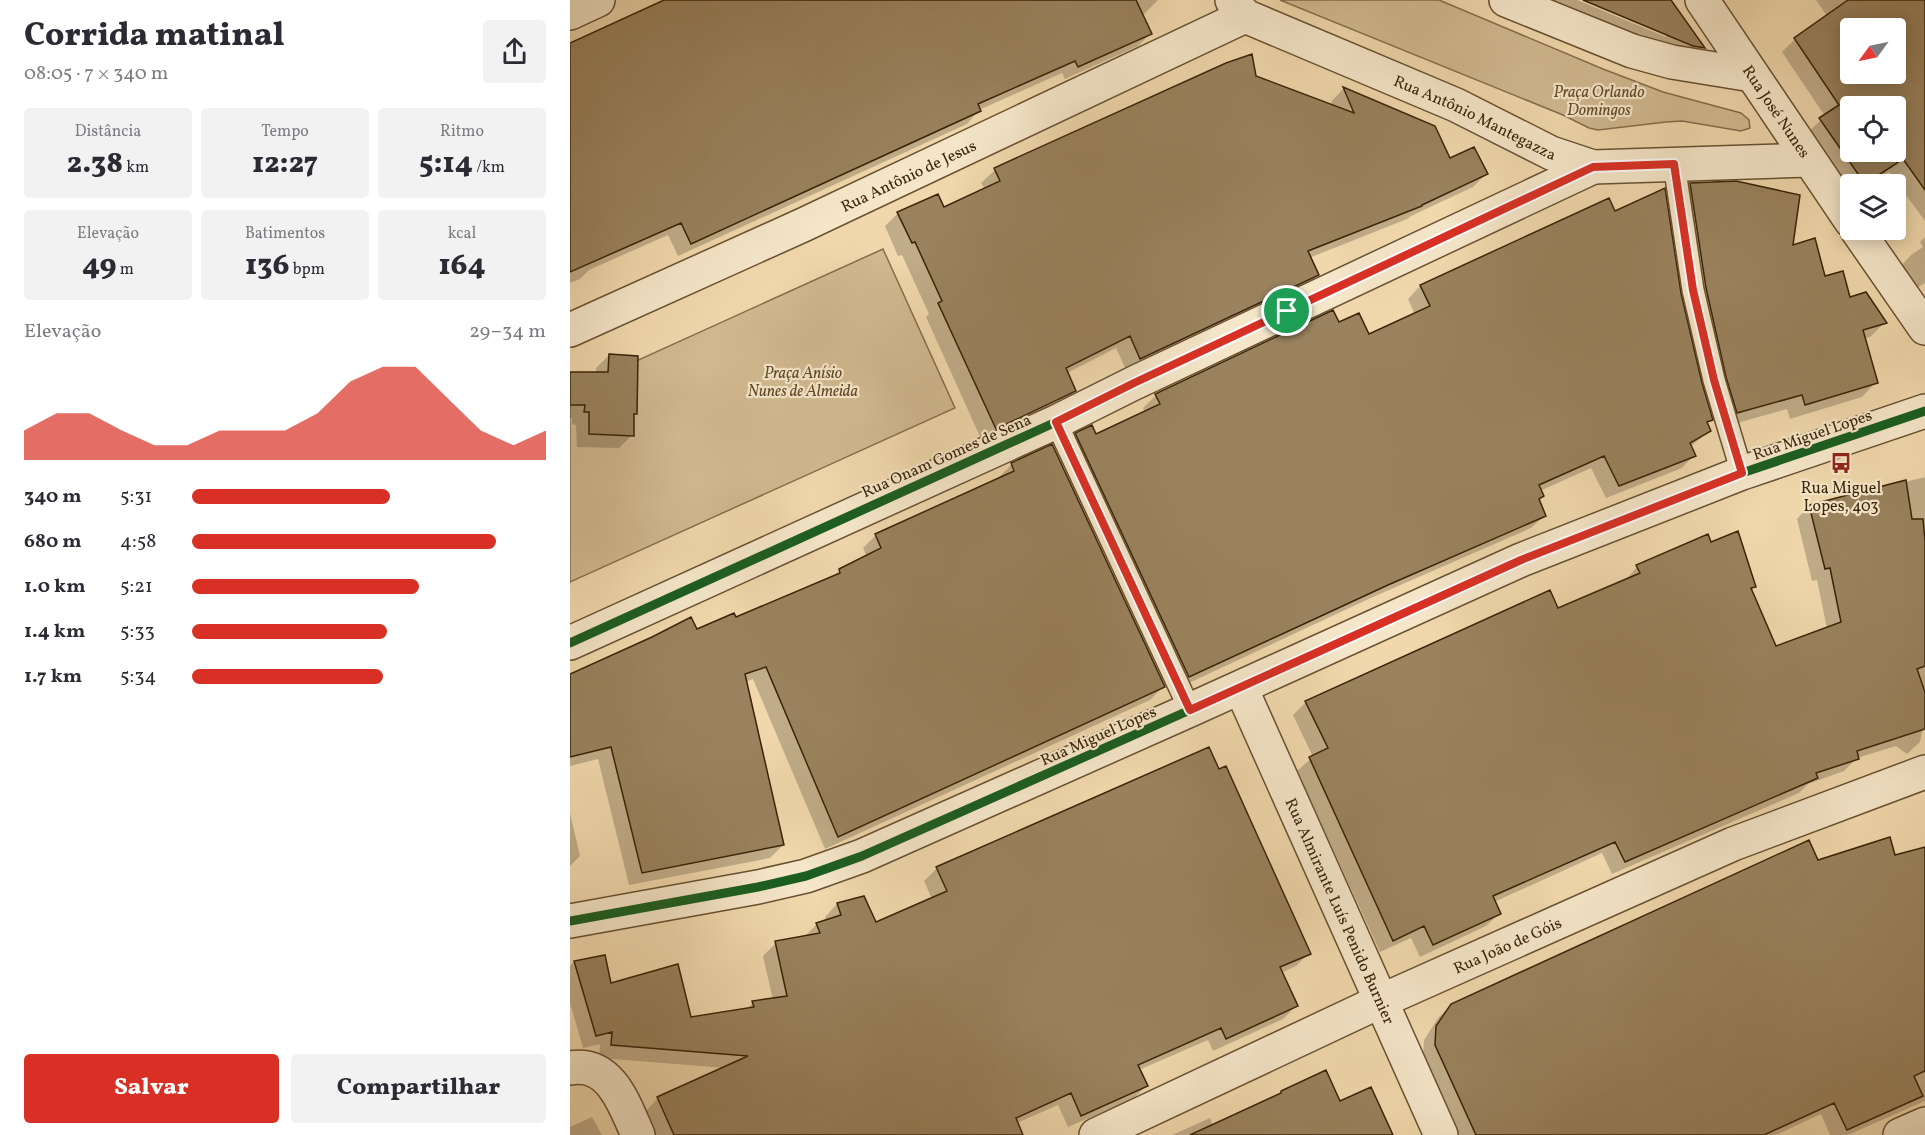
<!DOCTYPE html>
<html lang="pt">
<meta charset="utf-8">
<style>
body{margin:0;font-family:Vollkorn,serif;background:#f2f2f3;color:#2b2b33;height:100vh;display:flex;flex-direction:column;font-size:22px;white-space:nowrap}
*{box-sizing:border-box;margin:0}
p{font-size:20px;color:#7c7c81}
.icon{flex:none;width:33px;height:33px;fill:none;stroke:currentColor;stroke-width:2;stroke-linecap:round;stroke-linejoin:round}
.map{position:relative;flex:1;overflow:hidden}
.drawer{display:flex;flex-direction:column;background:#fff;width:570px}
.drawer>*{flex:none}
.needle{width:39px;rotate:237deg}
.buttons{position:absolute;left:1270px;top:18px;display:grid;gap:12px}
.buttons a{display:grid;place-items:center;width:66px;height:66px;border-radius:6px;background:#fff;box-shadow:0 3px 15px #0003;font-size:30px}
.pin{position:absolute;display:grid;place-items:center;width:51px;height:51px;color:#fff;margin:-26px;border:3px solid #fff;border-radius:50%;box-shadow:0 2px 6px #0007}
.round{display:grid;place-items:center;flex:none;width:63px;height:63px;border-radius:6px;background:#f2f2f3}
.headline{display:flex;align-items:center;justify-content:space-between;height:102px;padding:0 24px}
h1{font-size:33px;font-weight:800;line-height:45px}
.figures{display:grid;grid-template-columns:repeat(3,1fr);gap:9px;height:102px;padding:6px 24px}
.figures div{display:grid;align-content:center;border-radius:6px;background:#f2f2f3;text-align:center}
.figures b{font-size:30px;font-weight:800}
.figures small{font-size:16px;font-weight:400}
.figures p{font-size:16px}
.chart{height:168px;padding:12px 24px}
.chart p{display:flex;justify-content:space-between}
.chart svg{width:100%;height:108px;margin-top:6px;fill:#d93025;opacity:.7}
.button{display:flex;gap:12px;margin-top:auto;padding:12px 24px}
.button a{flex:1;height:69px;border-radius:6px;background:#d93025;color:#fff;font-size:24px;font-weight:800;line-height:69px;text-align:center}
.button a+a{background:#f2f2f3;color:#2b2b33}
ul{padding:0 24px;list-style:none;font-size:20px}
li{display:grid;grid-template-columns:96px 72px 1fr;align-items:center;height:45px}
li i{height:15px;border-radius:8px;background:#d93025}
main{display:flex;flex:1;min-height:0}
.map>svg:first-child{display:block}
.green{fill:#d1b990;stroke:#866e4c;stroke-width:1.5}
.shadow{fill:#0003;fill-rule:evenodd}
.building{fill:#99825d;stroke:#3a2408;stroke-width:1.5;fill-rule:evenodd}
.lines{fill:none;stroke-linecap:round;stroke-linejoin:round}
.service-casing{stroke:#685131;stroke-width:24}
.minor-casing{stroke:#685131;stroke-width:36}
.service{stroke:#f5e6c9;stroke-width:21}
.minor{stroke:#f5e6c9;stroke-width:33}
.cycleway-casing{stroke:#f5e6c9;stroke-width:13}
.cycleway{stroke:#1b5e20;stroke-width:9}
.route-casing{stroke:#fff;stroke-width:12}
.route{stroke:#d93025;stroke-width:8}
.labels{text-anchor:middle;stroke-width:4.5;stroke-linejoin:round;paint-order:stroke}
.park-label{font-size:16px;font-style:italic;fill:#60492a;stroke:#f5e6c9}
.street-label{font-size:16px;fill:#3a2408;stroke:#f5e6c9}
.poi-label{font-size:16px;fill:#3a2408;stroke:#f5e6c9}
</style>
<main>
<section class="drawer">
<div class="headline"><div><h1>Corrida matinal</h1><p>08:05 · 7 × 340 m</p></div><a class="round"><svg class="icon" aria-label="share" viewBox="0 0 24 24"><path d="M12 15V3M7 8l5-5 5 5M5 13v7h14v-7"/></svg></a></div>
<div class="figures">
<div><p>Distância</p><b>2.38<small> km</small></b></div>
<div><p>Tempo</p><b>12:27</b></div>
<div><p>Ritmo</p><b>5:14<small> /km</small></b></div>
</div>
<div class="figures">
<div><p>Elevação</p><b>49<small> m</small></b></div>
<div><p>Batimentos</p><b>136<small> bpm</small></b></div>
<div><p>kcal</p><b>164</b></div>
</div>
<div class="chart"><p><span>Elevação</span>29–34 m</p>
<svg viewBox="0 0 160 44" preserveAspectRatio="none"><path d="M0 44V32L10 25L20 25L30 32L40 38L50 38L60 32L70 32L80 32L90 25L100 12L110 6L120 6L130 19L140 32L150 38L160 32V44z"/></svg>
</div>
<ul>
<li><b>340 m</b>5:31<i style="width:56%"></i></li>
<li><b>680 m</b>4:58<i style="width:86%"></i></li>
<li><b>1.0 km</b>5:21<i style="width:64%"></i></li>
<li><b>1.4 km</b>5:33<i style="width:55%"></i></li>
<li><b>1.7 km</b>5:34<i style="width:54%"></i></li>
</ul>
<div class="button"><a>Salvar</a><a>Compartilhar</a></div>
</section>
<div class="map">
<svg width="1355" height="1135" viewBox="0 0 1355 1135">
<rect width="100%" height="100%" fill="#f0d8ac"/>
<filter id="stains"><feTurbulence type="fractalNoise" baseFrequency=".00333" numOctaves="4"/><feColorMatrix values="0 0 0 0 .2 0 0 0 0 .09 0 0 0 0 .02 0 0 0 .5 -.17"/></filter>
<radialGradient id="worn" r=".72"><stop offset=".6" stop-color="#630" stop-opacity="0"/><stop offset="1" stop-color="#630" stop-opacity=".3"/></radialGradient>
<path class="green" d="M710,0H869L1033,69L1093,92L1171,113L1179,120L1180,128L1171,131L1112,121L1096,122L1028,130L1019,128L993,115Z
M313,249L385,408L0,582V391Z"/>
<path class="shadow" d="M98,0H588L572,16L580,34L568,46L495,79L492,73L409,110L397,124L108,256L98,235L19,270L10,279L0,283V44Z
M953,0H1007L1096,37V34L1015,0H1100L1133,48L1116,65Z
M1246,0H1355V221L1319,172L1300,184H1281V197L1237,133L1255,116L1212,52L1225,39L1257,16ZM1281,28H1326V74H1281ZM1281,106H1326V152H1281Z
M659,63L685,77L763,107L761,102L773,89L864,128L879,160L916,174L903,187L841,216L837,219L739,258L747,275L734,288L557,372L546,348L497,373L505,391L491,404L412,441L356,317L359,314L332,255L328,256L315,226L328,213L373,209L415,190L411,183L425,170Z
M1120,184L1221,247L1279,298L1315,322L1300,337L1294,339L1306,382L1292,397L1220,419L1217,409L1153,427L1106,199Z
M1038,200L1044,213L1109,293L1141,420L1136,424L1139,431L1120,447L1124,455L1112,468L1036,498L1021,468L970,491L968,500L974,516L961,528L803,597L606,689L493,447L506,435H525L575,413L573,408L586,395L768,324L798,336L845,315L838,299L850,286Z
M1355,237V283L1342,291L1328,269L1341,255L1353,247L1350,242Z
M39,355L65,413L62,416V435L49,448L7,447L6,425L2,424V418H0V373H26V368Z
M442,464L593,687L580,700L255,849L183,679L175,682L213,845L200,858L59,885L28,759L0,766V677L126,631L165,619L262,578L270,570L297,557L293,548L306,535L430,479L429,477Z
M1355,477V717L1350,742L1337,754L1326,746L1287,758L1274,771L1238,784L1229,793L1042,874L1032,853L924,902L929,914L916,926L850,957L841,938L810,952L727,771L743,757L723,715L736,702L987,610L1055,581L1067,567L1140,544L1185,587L1180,591L1205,648L1257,629L1247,580L1242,581L1227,519L1239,506Z
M0,813L10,856L0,866Z
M1355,849V1101L1278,1135H1260L1251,1114L1206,1135H888L853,1058L854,1040L868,1018L881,1005L1247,862L1324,857Z
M367,868L739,953L726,966L711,973L726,1006L713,1019L643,1051L638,1040L569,1070L576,1086L563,1099L498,1127L488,1105L447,1123L452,1135H76L75,1112L87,1099L156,1068L29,1058L30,1044L13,1048L0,1003V966L4,962L40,985L120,1019L176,1010L183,1003L203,1000L193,956L206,943L233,938L247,924L256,921L255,917L267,904L294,897L305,924L362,899L354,881Z
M712,1092L769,1104L821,1135H602L640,1118L643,1126L707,1097Z
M22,1117L32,1135H0V1127Z"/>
<path class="building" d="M94,0H566L582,34L508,67L505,61L408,104L411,111L121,244L111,223L0,272V43Z
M1013,0H1101L1135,48L1123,46Z
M1278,0H1355V190L1333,159L1295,184L1249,118L1269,105L1224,38ZM1281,28H1326V74H1281ZM1281,106H1326V152H1281Z
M682,54L686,76L784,113L773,87L865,126L880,158L904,147L918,174L852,205V206L738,251L749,275L570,359L560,336L496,368L506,391L426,429L368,303L372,301L345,242L342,243L327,212L368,194L374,207L430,181L424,168L656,63Z
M1166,181L1230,195L1223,245L1245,238L1255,276L1273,271L1280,297L1296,292L1317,323L1293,330L1308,383L1235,405L1232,395L1167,413L1156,377L1136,288L1120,183Z
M1095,188L1111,293L1132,383L1143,420L1137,422L1141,431L1120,443L1126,456L1049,486L1034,456L969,485L974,496L969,499L976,516L818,585L619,677L505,433L522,425L526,434L590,404L585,394L763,310L769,322L789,313L799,334L860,306L850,285L1039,198L1045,211Z
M39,354L68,356L67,414H64V436L19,434V412H14L15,405H0V372H38Z
M482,444L595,687L268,837L196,667L175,674L214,845L72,873L41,747L0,757V674L82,637L121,617L127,629L164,613L166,617L270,573L269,569L311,548L305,534L444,471L441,463Z
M1336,480L1342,519H1353L1355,541V666L1347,669L1355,692V729L1287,751L1289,759L1246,773L1248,778L1055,862L1045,842L923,896L931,914L863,945L854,926L823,941L739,757L758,748L735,701L980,590L988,608L1070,573L1066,565L1138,534L1141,542L1168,531L1186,587L1181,588L1206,646L1271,622L1260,568L1255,569L1239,505Z
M639,747L649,769L656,766L741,954L710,967L728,1006L656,1039L651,1028L568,1065L578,1086L511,1116L501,1093L446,1118L453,1135H104L87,1097L178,1056L41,1045L42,1032L26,1036L4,961L35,955L41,983L108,964L121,1017L184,1007L182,1001L217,996L205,941L250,933L246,923L271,915L267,903L294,896L306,922L377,891L366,867Z
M1320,837L1325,855L1355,847V1071L1344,1076L1353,1096L1277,1130L1264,1103L1194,1135H906L865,1045L866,1026L881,1004L1239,840L1248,860Z
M756,1070L770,1101L801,1087L823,1135H620L711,1093V1091Z"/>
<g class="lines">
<defs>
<path id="service" d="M1104,164L1123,290L1144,380L1172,473
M486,422L620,710"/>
<g id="minor">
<path id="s1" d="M662,0L675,16L886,105L981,153L1023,167L1238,160"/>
<path d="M936,0L1062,51L1102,62L1182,75"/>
<path id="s2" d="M1132,0L1281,221"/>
<path d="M0,13L28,0"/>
<path d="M1287,230L1355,328"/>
<path id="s3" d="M0,330L233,225L675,16"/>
<path d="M0,643L486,422L564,383L1023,167"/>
<path id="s4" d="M671,688L871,1135"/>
<path d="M0,921L188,887L236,876L292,856L620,710L951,560L1172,473L1355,411"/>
<path d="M0,1068C41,1061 54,1104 68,1135"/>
<path id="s5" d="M526,1135L811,1001L1163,844L1355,772"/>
<path d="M1330,1135L1355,1124"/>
</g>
</defs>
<use href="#service" class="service-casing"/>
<use href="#minor" class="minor-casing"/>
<use href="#service" class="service"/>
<use href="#minor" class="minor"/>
<defs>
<path id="cycleway" d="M0,643L486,422L564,383L1023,167
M0,921L188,887L236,876L292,856L620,710L951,560L1172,473L1355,411"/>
</defs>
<use href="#cycleway" class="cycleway-casing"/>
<use href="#cycleway" class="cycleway"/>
</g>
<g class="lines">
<defs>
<path id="route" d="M1104,164L1123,290L1144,380L1172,473L951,560L620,710L486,422L564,383L1023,167Z"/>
</defs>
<use href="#route" class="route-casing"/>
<use href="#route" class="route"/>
</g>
<defs>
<symbol id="bus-bare" viewBox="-9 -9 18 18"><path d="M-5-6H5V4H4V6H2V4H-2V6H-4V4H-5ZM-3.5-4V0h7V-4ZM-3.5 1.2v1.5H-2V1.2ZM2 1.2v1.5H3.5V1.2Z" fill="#8f2418" stroke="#f5e6c9" stroke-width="2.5" paint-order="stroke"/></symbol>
</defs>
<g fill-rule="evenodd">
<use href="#bus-bare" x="1256" y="448" width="30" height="30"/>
</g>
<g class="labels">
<g class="park-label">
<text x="1029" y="97">Praça Orlando<tspan x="1029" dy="18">Domingos</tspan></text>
<text x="233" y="378">Praça Anísio<tspan x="233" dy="18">Nunes de Almeida</tspan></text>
</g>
<g class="street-label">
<text dy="6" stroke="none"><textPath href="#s2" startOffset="134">Rua José Nunes</textPath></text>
<text dy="6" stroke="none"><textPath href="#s1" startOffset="272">Rua Antônio Mantegazza</textPath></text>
<text dy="6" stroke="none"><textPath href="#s3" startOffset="372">Rua Antônio de Jesus</textPath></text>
<text transform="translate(1242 434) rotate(-19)" y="6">Rua Miguel Lopes</text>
<text transform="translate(376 455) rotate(-24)" y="6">Rua Onam Gomes de Sena</text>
<text transform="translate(528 735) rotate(-24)" y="6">Rua Miguel Lopes</text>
<text dy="6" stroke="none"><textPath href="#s4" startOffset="244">Rua Almirante Luís Penido Burnier</textPath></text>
<text dy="6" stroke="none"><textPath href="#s5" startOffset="453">Rua João de Góis</textPath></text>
</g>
<g class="poi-label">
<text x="1271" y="493">Rua Miguel<tspan x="1271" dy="18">Lopes, 403</tspan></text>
</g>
</g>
<rect width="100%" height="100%" filter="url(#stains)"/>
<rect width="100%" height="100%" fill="url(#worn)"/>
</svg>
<div class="buttons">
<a><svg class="needle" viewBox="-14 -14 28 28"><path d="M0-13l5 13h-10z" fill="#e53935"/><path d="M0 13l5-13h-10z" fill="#7c7c81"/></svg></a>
<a><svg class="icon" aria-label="locate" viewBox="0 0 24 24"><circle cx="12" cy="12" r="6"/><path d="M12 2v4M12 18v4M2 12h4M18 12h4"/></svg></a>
<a><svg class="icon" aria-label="layers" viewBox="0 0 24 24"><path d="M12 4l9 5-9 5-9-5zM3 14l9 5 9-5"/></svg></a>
</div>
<div class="pin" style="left:717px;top:311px;background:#1e9e55"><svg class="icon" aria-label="arrive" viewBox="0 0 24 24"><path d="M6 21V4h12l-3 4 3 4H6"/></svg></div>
</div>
</main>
